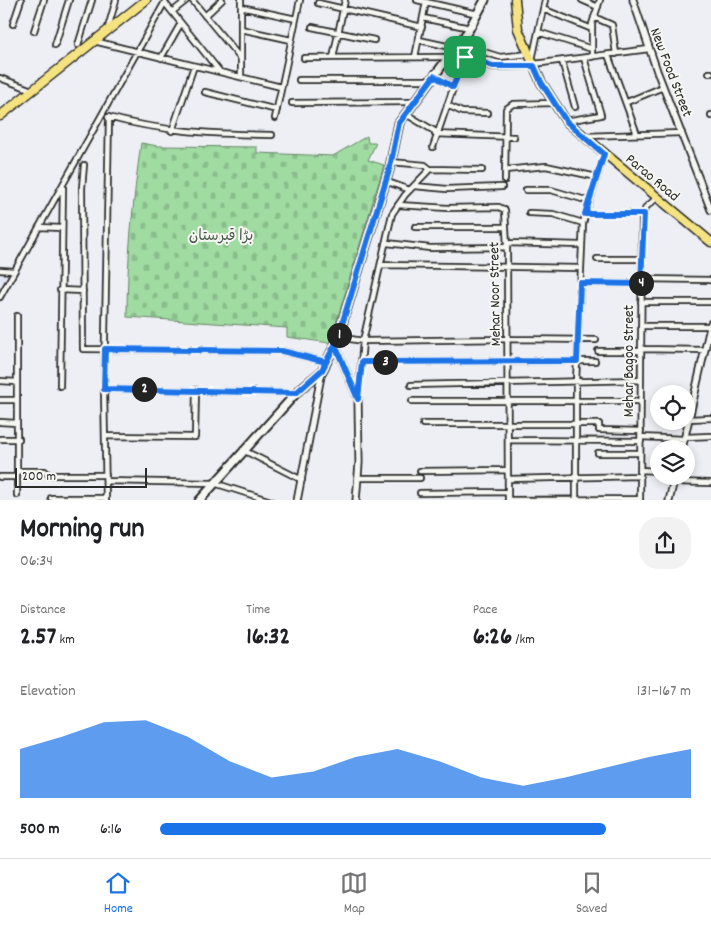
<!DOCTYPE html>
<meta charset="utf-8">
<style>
body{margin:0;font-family:Dekko,"Playpen Sans Arabic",sans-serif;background:#f2f2f2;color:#202124;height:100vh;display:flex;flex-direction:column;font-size:19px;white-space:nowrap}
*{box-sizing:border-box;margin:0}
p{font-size:16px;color:#757577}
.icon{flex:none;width:28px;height:28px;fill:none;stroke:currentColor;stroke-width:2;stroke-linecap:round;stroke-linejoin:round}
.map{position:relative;height:500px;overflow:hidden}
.details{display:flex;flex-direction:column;background:#fff;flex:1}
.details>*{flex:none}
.buttons{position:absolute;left:650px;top:385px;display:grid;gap:10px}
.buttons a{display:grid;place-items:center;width:45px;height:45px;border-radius:50%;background:#fff;box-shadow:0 2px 8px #0003;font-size:25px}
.scale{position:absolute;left:15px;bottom:12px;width:132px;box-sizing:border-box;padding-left:5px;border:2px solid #2b2b2b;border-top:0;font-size:14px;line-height:18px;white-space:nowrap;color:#2b2b2b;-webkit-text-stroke:4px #f6f6f2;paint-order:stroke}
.pin{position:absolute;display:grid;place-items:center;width:42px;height:42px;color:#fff;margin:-21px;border-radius:10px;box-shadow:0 2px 8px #0006}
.km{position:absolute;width:25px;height:25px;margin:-12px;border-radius:50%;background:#222;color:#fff;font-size:14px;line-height:25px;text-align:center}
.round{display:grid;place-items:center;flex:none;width:52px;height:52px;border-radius:20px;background:#f2f2f2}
.head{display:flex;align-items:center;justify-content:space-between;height:85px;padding:0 20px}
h1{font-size:28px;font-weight:800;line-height:38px}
.metrics{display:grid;grid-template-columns:repeat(3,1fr);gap:8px;height:85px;padding:5px 20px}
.metrics div{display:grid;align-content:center}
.metrics b{font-size:25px;font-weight:800}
.metrics small{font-size:14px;font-weight:400}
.metrics p{font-size:14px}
.chart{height:140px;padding:10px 20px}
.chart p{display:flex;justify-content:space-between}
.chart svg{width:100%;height:90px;margin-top:5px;fill:#1a73e8;opacity:.7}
ul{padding:0 20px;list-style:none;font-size:16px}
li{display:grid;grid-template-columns:80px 60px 1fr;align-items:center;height:38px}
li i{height:12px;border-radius:6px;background:#1a73e8}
.tabs{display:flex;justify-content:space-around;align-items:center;height:70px;border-top:1px solid #e0e0e0;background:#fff;font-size:14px;color:#757577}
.tabs a{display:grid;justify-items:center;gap:2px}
.tabs .current{color:#1a73e8}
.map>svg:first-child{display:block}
.built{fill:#e2e7f6}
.cemetery{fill:url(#cemetery-stones);stroke:#668466}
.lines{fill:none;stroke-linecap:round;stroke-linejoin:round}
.minor-casing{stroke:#2b2b2b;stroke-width:8}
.tertiary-casing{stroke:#2b2b2b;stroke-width:9}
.secondary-casing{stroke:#2b2b2b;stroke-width:11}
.primary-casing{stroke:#2b2b2b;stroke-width:11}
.minor{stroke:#f6f6f2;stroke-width:4.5}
.tertiary{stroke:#f6f6f2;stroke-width:5.5}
.secondary{stroke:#f6f6f2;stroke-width:7}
.primary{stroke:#f5e382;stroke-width:8}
.route-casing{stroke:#fff;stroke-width:10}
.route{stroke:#1a73e8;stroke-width:6}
.labels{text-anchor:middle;stroke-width:4;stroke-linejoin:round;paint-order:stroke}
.street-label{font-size:15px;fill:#2b2b2b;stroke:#f6f6f2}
.park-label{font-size:15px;fill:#485749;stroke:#f6f6f2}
</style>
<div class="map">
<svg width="711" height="501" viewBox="0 0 711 501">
<defs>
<pattern id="cemetery-stones" width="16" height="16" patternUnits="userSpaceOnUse" patternTransform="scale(1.25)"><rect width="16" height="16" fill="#a0dca2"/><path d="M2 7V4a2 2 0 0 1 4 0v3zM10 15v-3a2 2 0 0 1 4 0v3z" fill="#8abd8c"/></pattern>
</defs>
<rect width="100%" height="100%" fill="#edeff4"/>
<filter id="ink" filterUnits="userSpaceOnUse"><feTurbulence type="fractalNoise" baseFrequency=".02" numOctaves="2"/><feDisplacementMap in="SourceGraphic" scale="10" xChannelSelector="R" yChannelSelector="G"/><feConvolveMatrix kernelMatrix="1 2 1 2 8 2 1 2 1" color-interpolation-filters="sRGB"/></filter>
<g filter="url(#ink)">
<path class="built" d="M0,270L14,271L0,296Z"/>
<path class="cemetery" d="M367,136L368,143H376L368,160L384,165L330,343L287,337V328L127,317C127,259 133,201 141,143L158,146L257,147V153L333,156Z"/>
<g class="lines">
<defs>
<path id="minor" d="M192,0L241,59
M241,0V77
M417,0L478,14
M582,0L598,7
M165,3L220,72
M318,3L422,27
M241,7L296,19
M543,9L592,29
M172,12L187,0
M205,16L222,0
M594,17L612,25L616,54
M423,18L470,28
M13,24L21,0
M312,27L374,40
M241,29L291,40
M34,31L44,0
M107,31L116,0
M538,32L592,49
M419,40L456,48
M94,41L281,87
M55,45L69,0
M78,45L92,0
M471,48L500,57L529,54
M608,55L637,134
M415,57L426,2
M465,57L493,67L534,66
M592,57V24L600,0
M161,58L181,23
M304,58L449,57
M333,58L345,0
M532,60L545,0
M562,61L575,107
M534,64L649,49
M709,73H711
M434,76L453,87
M0,78L32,90
M299,80H431
M205,92L277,110
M627,102L663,87
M292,103L414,102
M447,105L462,112L488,113
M406,114L436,132
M711,116V115
M108,117C162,132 216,134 272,135
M275,118L300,0
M566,121L601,115L584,58
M172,131L194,66
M435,134L514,137
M584,136L682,133
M433,147L462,62L476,43
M391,162L425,165L430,169L482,170
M84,165L82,188L83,349L282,351L326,362
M505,170L546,166L597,177
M505,180L506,109L513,104L554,103
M385,181L410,190
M414,186L447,189L502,187
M526,190H551L589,201
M398,205L448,208L499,207L505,210L507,247L508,501
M529,213L553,214L583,223
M585,214H644
M39,227L61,228
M415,227H506
M387,243L430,248L507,247
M507,243L581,245
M597,259H642
M382,265L580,268
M0,270L14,271
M641,279L711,280
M580,283L641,284
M60,290L83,291
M0,297L166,0
M641,302H711
M641,326H710
M338,337L363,341L508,339L596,340
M641,349L704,350
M598,351H641
M362,362L595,361
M0,381L17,382
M411,385L641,380
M60,386L63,186
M104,389L296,393
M358,398L363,341L392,214L405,195L430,169
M0,400H17
M412,401H641
M689,419L711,418
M0,422L17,423
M423,424H599V430L641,431
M106,436L195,437L196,390
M641,437L684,439
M685,437L711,436
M0,439H19
M508,440L641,441
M243,450L302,480
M598,453H640
M640,470L659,471
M17,471H45L49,475H106
M420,471L508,470
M0,477H17
M358,478H420
M508,479L640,476
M106,481L214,483L271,501
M673,482L711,483
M420,493L508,492
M17,495V316
M51,498H106
M508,500L640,499
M106,501L104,389L109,117
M576,501V382L583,223L604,154
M640,501L642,219L646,207L657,198"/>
<path id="tertiary" d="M633,0L657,71L711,210
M335,345L358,399L359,463L356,501
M682,449L711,323
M297,501L322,371
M669,501L675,476"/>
<path id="secondary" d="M199,501L299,390L322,371L335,345L343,321L390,167L399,123L468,31L485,0"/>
<path id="primary" d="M515,0L518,29L541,82L566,121L711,242
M0,116L146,0"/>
</defs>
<use href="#minor" class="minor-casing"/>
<use href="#tertiary" class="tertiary-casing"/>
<use href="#secondary" class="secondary-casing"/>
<use href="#primary" class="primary-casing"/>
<use href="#minor" class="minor"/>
<use href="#tertiary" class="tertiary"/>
<use href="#secondary" class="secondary"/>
<use href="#primary" class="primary"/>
</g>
</g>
<g class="lines" filter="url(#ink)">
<defs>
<path id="route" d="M465,57L453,87L434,76L399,123L390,167L343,321L335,345L326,362L282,351L105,349L104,389L296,393L322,370L335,345L358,399L362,362L577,361L580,283L641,284L644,214H585L604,154L566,121L541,82L534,66H493L465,57"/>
</defs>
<use href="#route" class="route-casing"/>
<use href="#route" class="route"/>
</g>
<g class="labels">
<g class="street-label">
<text transform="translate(672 72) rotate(69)" y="5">New Food Street</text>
<text transform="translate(653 177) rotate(40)" y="5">Parao Road</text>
<text transform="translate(494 294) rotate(-91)" y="5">Mehar Noor Street</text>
<text transform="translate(628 361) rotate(-90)" y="5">Mehar Bagoo Street</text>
</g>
<g class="park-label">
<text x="221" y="240">بڑا قبرستان</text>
</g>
</g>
</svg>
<div class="buttons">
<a><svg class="icon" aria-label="locate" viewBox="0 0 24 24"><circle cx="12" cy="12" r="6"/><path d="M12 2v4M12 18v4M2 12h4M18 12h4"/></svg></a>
<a><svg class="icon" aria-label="layers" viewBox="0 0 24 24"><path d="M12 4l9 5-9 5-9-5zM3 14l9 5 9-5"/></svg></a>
</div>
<div class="scale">200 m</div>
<div class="pin" style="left:465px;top:57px;background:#1e9e55"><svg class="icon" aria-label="arrive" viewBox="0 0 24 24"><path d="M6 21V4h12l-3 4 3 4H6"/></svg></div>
<b class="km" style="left:339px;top:335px">1</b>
<b class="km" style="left:144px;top:389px">2</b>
<b class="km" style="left:385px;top:362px">3</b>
<b class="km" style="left:641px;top:283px">4</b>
</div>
<section class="details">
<div class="head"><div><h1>Morning run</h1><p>06:34</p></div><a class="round"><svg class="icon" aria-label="share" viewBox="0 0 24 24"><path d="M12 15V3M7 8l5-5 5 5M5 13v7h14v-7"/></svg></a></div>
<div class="metrics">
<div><p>Distance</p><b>2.57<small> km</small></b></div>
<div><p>Time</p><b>16:32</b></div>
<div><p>Pace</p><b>6:26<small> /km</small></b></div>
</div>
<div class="chart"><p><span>Elevation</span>131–167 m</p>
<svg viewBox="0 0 160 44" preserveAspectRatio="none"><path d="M0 44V20L10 14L20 7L30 6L40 14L50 26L60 34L70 31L80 24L90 20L100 26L110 34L120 38L130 34L140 29L150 24L160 20V44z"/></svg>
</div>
<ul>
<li><b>500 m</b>6:16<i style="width:84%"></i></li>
</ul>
</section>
<nav class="tabs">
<a class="current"><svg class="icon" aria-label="home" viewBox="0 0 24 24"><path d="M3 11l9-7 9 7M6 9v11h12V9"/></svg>Home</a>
<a><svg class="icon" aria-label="map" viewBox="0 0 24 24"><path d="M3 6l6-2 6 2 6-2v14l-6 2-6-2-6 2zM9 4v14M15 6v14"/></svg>Map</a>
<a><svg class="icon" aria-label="saved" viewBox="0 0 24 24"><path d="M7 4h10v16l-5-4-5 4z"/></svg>Saved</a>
</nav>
